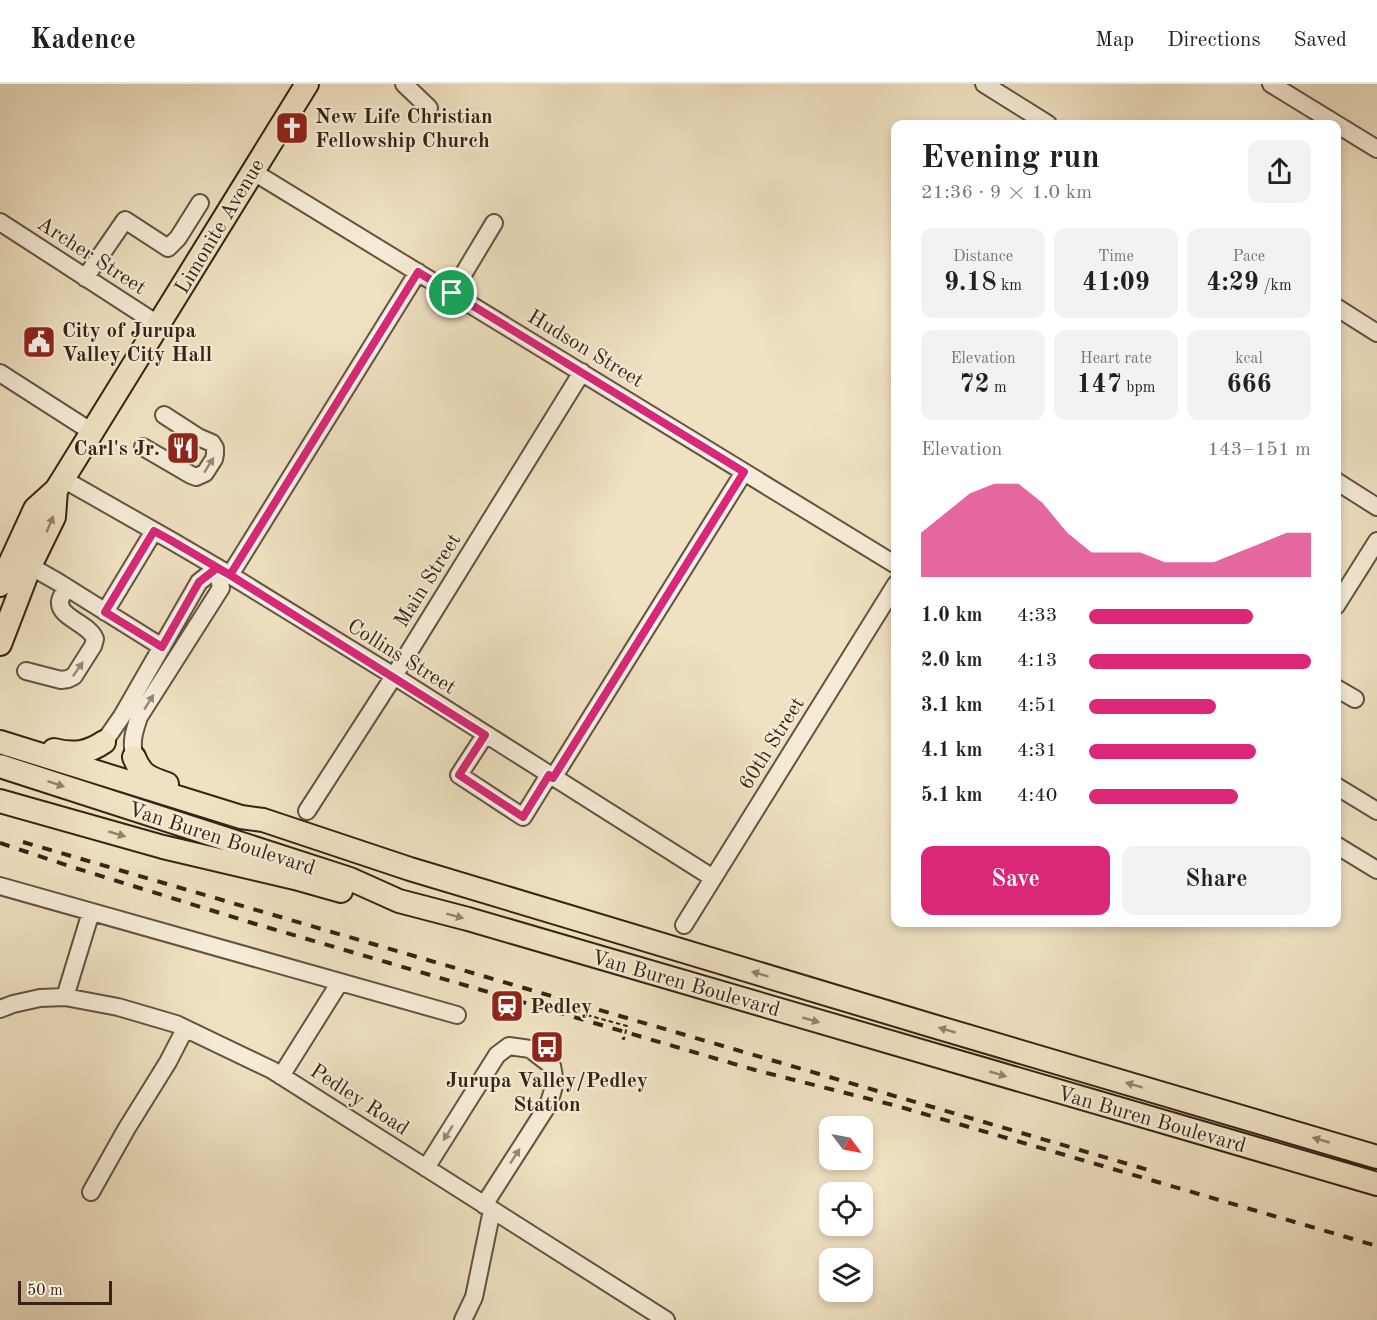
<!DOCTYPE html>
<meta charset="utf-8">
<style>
body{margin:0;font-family:"Old Standard TT",serif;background:#f2f2f2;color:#202124;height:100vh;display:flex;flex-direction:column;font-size:22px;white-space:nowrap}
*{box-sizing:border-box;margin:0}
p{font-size:20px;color:#757577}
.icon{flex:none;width:33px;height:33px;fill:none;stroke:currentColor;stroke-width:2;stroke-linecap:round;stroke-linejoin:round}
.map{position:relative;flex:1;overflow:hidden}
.details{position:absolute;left:891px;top:36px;width:450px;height:807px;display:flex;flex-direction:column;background:#fff;border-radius:12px;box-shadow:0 3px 9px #0003}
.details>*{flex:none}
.needle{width:39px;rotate:122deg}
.fabs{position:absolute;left:819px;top:1032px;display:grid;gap:12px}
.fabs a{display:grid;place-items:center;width:54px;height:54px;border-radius:12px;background:#fff;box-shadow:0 3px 9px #0003;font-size:30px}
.scale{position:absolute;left:18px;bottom:15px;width:94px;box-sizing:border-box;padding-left:6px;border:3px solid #372317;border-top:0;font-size:16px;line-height:21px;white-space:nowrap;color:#372317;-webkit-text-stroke:4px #f5ecd7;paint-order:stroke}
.pin{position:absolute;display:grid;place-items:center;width:51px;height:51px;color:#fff;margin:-26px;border:3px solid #fff;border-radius:50%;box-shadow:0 2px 6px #0007}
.round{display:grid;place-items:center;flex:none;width:63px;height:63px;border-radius:12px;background:#f2f2f2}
.overview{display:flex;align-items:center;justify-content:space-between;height:102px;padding:0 30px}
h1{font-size:33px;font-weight:600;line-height:45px}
.metrics{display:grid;grid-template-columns:repeat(3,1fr);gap:9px;height:102px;padding:6px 30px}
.metrics div{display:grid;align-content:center;border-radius:12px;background:#f2f2f2;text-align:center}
.metrics b{font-size:26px;font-weight:600}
.metrics small{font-size:16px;font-weight:400}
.metrics p{font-size:16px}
.chart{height:168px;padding:12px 30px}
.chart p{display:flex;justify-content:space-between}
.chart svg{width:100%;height:108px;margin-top:6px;fill:#db2777;opacity:.7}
.button{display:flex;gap:12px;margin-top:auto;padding:12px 30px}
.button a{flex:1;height:69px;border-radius:12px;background:#db2777;color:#fff;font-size:24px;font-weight:600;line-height:69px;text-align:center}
.button a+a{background:#f2f2f2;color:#202124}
ul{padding:0 30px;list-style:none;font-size:20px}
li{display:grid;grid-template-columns:96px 72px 1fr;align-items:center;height:45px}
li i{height:15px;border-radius:8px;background:#db2777}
header{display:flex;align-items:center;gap:36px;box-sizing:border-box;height:84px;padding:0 30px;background:#fff;border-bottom:2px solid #e0e0e0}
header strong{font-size:28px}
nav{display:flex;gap:33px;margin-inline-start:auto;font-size:21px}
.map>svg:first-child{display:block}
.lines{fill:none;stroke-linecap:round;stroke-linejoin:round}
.minor-casing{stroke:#655242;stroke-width:20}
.major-casing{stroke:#372317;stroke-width:26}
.path{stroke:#372317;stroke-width:2;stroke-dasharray:4.5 3;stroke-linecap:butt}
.minor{stroke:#f5ecd7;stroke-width:16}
.major{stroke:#efe1c1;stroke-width:22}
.rail{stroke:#372317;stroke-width:4;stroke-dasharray:10 10;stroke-linecap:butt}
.oneway{fill:#968877}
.oneway2{fill:#93826c}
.route-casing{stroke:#fff;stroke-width:12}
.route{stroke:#db2777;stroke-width:8}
.labels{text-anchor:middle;stroke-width:4.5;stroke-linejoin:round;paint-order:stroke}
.poi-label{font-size:21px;font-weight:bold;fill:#372317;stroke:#f5ecd7;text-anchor:start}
.street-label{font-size:21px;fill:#372317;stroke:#f5ecd7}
</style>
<header>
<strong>Kadence</strong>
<nav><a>Map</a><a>Directions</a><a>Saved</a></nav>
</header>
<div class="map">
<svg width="1377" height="1236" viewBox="0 0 1377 1236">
<rect width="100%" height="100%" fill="#efe1c1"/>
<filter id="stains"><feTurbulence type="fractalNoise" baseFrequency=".00333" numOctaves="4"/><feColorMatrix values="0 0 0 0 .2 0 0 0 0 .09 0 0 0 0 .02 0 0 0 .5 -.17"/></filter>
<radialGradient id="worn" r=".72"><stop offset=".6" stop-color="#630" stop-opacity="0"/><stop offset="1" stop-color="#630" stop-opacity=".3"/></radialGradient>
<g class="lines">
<defs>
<path id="minor" d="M404,0L429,24
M984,0L1048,40
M1271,0L1377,65
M252,87L896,481
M0,138L159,241
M85,194L125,136L168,164L178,154L200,119
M452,209L494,139
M1336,223L1377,249
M0,289L92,348
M143,363L191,391L196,393L205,389L214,375L215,370V364L212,359L198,353L164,331
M63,395L172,457L230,491L394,592L713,794
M1336,397L1377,423
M30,482L58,498L162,563
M230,491L418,188
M1336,522L1377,457
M105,528L154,447
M26,587L61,596L68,595L74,592L93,562L95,555C89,539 58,534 60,517C61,512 64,508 67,504
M1336,604L1355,615
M485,651L459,691L523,733L549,691
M104,658L122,632L199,498L217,484L221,504L139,633C134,648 131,656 134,673
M553,694L744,388
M1336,702L1377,727
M307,727L394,592L582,288
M1336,761L1377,786
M0,802L457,931
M684,841L896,500
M65,913L91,828
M0,925L13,920L40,914L65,913L118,923L176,940L272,986L666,1236
M281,992L340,898
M426,1084L497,971L509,962L530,965L552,982C556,998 554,1005 548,1021L484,1121
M91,1108L127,1044L168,978L185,945
M463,1236L474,1213L492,1126"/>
<path id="major" d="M0,501L35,425L56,406L63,395L307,0
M0,560L30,482L54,433L56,406
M0,658L241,733L263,736L410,785L933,942L1377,1073
M54,666C74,671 88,669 104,658
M134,673C141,691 149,694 167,700
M0,682L350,795L399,817L468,835L1377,1100
M0,717L163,763L295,794L341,807"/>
</defs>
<use href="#minor" class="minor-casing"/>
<use href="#major" class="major-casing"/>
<path class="path" d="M587,931L627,942L624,955L621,954"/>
<use href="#minor" class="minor"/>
<use href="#major" class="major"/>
<path class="rail" d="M23,758L1152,1087
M0,759L72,783L249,838L755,986L897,1022L1377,1162"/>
</g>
<defs><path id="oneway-solid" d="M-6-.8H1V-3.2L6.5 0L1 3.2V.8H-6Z" transform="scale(1.5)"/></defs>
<g class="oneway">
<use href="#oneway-solid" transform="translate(209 381) rotate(-58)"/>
<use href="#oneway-solid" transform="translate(78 585) rotate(-55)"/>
<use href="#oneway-solid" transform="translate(149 618) rotate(-58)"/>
<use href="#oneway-solid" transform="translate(448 1049) rotate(122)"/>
<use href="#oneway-solid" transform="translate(515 1072) rotate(-57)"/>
</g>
<g class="oneway2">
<use href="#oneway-solid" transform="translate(50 440) rotate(-67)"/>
<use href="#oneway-solid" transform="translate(56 700) rotate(18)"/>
<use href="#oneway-solid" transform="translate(117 750) rotate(16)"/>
<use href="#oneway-solid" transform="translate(455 832) rotate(15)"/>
<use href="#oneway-solid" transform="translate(760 890) rotate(-163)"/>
<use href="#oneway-solid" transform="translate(811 936) rotate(16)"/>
<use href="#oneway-solid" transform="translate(947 946) rotate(-164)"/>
<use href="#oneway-solid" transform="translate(998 990) rotate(16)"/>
<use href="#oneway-solid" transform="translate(1134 1001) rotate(-164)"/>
<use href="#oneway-solid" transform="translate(1321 1056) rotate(-164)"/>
</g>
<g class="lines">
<defs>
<path id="route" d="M452,209L418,188L230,491L217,484L199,498L162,563L105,528L154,447L172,457L230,491L485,651L459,691L523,733L549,691L553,694L744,388L452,209"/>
</defs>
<use href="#route" class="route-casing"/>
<use href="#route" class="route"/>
</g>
<defs>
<symbol id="church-square" viewBox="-11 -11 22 22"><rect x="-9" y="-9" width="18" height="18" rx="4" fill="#8f2418" stroke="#f5ecd7"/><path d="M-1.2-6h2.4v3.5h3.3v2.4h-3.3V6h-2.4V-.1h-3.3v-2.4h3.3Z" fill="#fff"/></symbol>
<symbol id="civic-square" viewBox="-11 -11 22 22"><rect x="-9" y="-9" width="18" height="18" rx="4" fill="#8f2418" stroke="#f5ecd7"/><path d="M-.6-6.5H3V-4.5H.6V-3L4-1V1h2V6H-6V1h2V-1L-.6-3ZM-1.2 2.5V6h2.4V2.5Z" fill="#fff"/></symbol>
<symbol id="restaurant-square" viewBox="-11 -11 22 22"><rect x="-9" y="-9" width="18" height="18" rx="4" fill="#8f2418" stroke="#f5ecd7"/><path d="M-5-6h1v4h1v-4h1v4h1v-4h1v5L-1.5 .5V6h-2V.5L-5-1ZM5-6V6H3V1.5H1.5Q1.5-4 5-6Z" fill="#fff"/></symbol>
<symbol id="station-square" viewBox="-11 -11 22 22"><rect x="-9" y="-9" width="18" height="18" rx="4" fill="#8f2418" stroke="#f5ecd7"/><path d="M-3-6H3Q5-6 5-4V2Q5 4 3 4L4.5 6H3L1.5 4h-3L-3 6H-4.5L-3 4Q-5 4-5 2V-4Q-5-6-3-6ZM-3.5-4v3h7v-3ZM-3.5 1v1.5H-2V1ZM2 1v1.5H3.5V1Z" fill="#fff"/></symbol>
<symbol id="bus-square" viewBox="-11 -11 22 22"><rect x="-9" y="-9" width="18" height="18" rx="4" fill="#8f2418" stroke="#f5ecd7"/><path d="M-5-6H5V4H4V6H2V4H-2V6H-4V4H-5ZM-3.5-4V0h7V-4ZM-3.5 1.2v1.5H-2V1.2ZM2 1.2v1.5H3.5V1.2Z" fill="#fff"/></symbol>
</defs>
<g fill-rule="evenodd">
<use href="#church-square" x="273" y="25" width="38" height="38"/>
<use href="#civic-square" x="20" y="239" width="38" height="38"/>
<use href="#restaurant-square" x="164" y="345" width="38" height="38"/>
<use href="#station-square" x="488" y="903" width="38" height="38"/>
<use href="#bus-square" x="528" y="944" width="38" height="38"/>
</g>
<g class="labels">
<g class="poi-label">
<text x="315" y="39">New Life Christian<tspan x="315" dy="24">Fellowship Church</tspan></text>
<text x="62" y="253">City of Jurupa<tspan x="62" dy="24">Valley City Hall</tspan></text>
<text x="160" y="371" text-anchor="end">Carl's Jr.</text>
<text x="530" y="929">Pedley</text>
<text x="547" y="1003" text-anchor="middle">Jurupa Valley/Pedley<tspan x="547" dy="24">Station</tspan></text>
</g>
<g class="street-label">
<text transform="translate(219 142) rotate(-59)" y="7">Limonite Avenue</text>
<text transform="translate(92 171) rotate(33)" y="7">Archer Street</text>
<text transform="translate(586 264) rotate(31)" y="7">Hudson Street</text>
<text transform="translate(427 496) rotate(-58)" y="7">Main Street</text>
<text transform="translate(402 572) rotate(32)" y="7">Collins Street</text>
<text transform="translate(771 659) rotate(-58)" y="7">60th Street</text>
<text transform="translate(222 754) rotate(18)" y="7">Van Buren Boulevard</text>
<text transform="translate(686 899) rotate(16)" y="7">Van Buren Boulevard</text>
<text transform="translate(360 1015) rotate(33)" y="7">Pedley Road</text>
<text transform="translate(1152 1035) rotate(16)" y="7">Van Buren Boulevard</text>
</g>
</g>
<rect width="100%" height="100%" filter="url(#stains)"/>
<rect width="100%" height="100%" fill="url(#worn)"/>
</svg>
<div class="fabs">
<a><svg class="needle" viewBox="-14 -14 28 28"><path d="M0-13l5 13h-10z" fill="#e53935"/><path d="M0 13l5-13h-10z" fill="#757577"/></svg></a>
<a><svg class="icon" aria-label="locate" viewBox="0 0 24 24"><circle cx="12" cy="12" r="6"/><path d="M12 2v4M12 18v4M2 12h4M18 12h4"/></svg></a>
<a><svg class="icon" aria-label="layers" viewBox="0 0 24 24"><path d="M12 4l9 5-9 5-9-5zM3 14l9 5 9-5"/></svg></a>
</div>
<div class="scale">50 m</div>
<div class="pin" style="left:452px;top:209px;background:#1e9e55"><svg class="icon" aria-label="arrive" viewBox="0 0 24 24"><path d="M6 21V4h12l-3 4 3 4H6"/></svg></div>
<section class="details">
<div class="overview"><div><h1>Evening run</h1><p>21:36 · 9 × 1.0 km</p></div><a class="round"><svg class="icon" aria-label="share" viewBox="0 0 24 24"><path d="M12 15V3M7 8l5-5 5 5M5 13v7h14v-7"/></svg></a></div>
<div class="metrics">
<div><p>Distance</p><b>9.18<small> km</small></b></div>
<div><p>Time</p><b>41:09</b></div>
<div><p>Pace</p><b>4:29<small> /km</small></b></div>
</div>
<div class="metrics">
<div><p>Elevation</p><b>72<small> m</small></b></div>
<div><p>Heart rate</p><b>147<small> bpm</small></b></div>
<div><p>kcal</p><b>666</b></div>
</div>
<div class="chart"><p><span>Elevation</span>143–151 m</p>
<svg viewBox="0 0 160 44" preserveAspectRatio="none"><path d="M0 44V26L10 18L20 10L30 6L40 6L50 14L60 26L70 34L80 34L90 34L100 38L110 38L120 38L130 34L140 30L150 26L160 26V44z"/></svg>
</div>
<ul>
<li><b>1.0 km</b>4:33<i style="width:74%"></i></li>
<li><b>2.0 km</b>4:13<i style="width:100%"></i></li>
<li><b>3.1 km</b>4:51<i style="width:57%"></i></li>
<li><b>4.1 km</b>4:31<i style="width:75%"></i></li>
<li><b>5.1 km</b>4:40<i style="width:67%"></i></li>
</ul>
<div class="button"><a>Save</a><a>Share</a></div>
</section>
</div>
